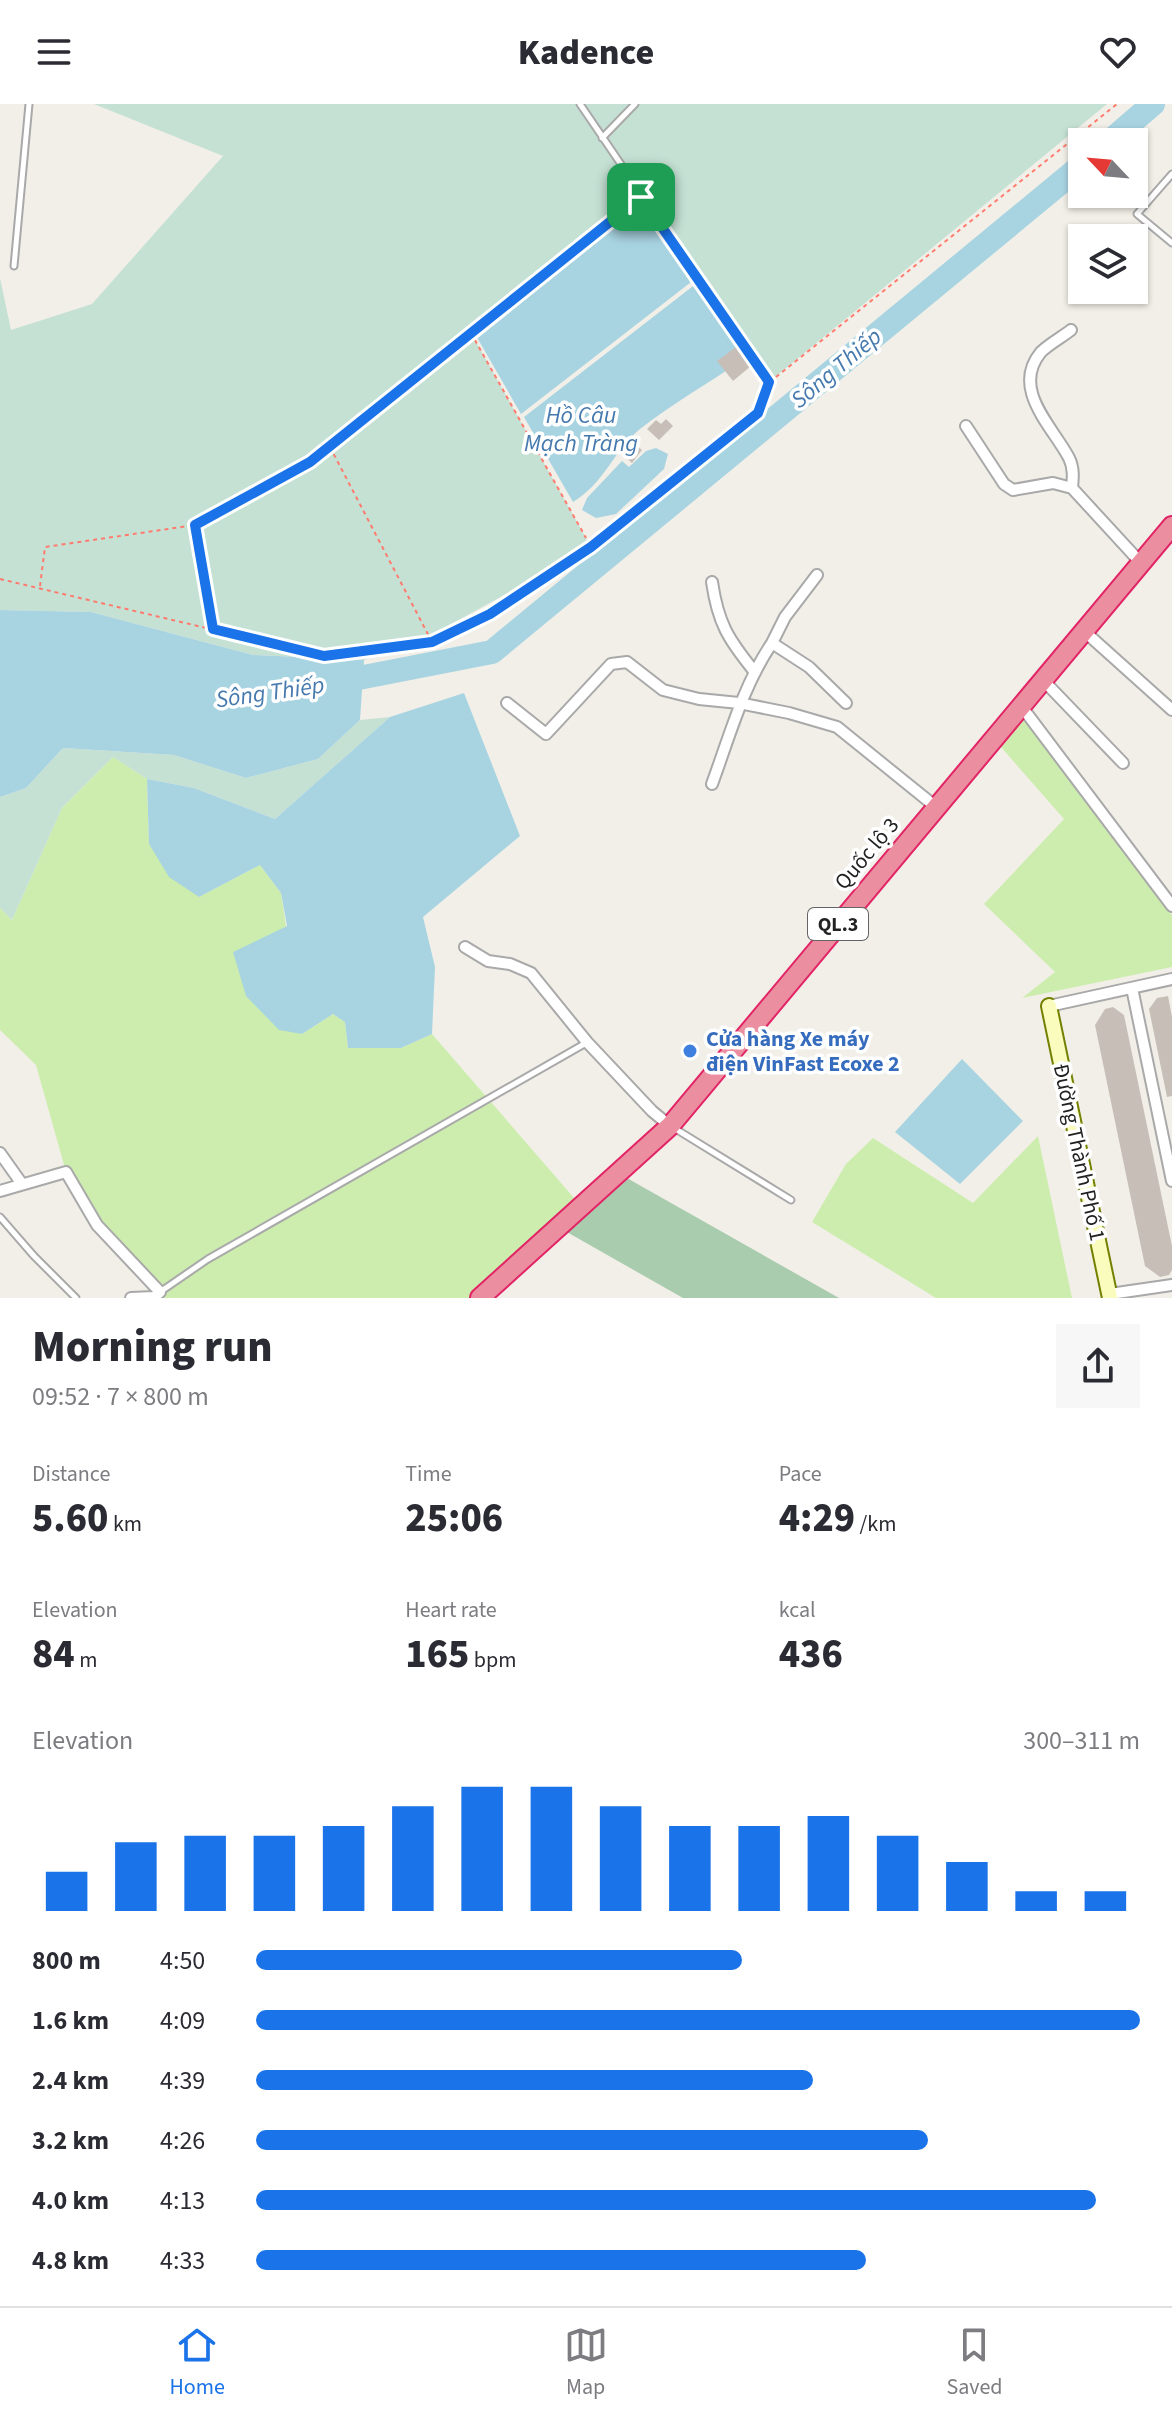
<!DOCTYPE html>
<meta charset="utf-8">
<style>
body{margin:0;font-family:"Source Sans 3",sans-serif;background:#f7f7f7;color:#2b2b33;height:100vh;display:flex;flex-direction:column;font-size:30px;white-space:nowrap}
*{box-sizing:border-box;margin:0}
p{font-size:26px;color:#7c7c81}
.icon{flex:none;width:44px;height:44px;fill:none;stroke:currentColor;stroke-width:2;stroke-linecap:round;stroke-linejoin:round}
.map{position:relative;height:1194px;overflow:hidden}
.panel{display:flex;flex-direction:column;background:#fff;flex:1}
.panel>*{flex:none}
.needle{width:52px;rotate:296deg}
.controls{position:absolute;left:1068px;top:24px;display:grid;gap:16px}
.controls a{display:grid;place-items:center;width:80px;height:80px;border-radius:0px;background:#fff;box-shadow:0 2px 6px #0004;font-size:40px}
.pin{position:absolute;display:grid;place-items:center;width:68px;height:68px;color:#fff;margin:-34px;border-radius:16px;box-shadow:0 4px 12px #0006}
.round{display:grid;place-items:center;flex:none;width:84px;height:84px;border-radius:0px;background:#f7f7f7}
.overview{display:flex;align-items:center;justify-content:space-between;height:136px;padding:0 32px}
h1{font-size:44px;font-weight:800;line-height:60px}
.metrics{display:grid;grid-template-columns:repeat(3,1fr);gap:12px;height:136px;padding:8px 32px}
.metrics div{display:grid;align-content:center}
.metrics b{font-size:40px;font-weight:800}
.metrics small{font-size:22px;font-weight:400}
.metrics p{font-size:22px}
.chart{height:224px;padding:16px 32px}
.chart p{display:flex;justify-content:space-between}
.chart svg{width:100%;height:144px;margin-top:8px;stroke:#1a73e8;stroke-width:6}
ul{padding:0 32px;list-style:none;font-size:26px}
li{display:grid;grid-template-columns:128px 96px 1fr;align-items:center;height:60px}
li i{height:20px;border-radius:10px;background:#1a73e8}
header{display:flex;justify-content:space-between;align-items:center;height:104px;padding:0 32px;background:#fff;font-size:36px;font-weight:800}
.menu{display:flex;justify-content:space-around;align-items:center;height:112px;border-top:2px solid #e1e1e2;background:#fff;font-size:22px;color:#7c7c81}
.menu a{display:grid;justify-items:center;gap:4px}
.menu .current{color:#1a73e8}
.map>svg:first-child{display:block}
.grass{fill:#cdedae}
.wetland{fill:#c5e1d4}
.cemetery{fill:#a9ccae}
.water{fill:#a8d4e1}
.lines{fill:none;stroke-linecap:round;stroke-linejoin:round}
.river{stroke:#a8d4e1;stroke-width:24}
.building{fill:#c7bfb7}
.lane-casing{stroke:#a9a9a9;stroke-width:9}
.street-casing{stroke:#a9a9a9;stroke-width:14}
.secondary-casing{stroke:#738001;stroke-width:18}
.highway-casing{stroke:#e22466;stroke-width:22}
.path{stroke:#fe7b6d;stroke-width:2;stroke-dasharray:4 4;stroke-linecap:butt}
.lane{stroke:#fff;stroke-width:5}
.street{stroke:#fff;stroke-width:10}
.secondary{stroke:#f9fcbc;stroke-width:14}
.highway{stroke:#eb8fa0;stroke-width:18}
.route-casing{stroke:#fff;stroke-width:16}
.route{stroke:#1a73e8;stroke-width:10}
.shop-dot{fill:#3f7fe0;stroke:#fff;stroke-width:3}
.labels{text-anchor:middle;stroke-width:7;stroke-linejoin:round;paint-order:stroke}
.shield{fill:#fff;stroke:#646464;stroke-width:2}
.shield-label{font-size:20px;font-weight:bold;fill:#222}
.street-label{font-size:22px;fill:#222;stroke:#fff}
.shop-label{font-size:22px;font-weight:bold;fill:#366cbe;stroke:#fff;text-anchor:start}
.water-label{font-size:24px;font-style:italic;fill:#467aae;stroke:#fff}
</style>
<header><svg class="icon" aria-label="menu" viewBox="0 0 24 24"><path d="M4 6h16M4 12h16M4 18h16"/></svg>Kadence<svg class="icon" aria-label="heart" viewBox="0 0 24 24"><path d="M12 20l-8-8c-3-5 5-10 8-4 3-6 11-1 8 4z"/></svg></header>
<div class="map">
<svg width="1172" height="1194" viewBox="0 0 1172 1194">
<rect width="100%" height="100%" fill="#f2efe8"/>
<path class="grass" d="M1022,603L1172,811V863L1022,894L1055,868L984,800L1064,715L994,635Z
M113,653L147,675L149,740L199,793L260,761L281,789L302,930L333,910L345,918L348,944H401L432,930L581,1102L480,1194H156L160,1188L97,1121L66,1068L36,961L0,926V804L12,816L62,704Z
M1038,1032L1072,1194H936L812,1118L846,1060L873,1034L973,1099Z"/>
<path class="wetland" d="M94,0H1107L769,278L641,93L471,229L591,443L435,529L364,556L253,551L91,508L0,506V174L11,226L92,200L223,52Z
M390,613L275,715L194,684L147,675L113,653L62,704L12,816L0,804V693L26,684L63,644L174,651L246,674L318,655L360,616Z"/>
<path class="cemetery" d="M618,1069L839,1194H683L558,1123Z"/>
<path class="water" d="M642,98L695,175L521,310L475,230Z
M697,179L744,255C710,278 672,300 640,325C613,347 605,379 573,398L524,313Z
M656,344L668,350L664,365L616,410L596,414L582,406L587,394L622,357L629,363L646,347Z
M0,506L91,508L253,551L364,556L360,616L318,655L246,674L174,651L63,644L26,684L0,693Z
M464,589L520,732L423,813L435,863L432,930L401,944H348L345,918L333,910L302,930L279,926L246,892L233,848L287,822L281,789L260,761L199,793L169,773L149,740L147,675L194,684L275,715L390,613Z
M962,955L1023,1017L960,1080L895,1028Z"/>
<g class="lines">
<path class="river" d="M1109,38L1153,0
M333,579L492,548L1082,61"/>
</g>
<path class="building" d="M736,243L751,262L733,277L717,257Z
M666,315L673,322L659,336L647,325L656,316L661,320Z
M632,338L642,346L632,359L622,350Z
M1168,892L1172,913V992L1167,993L1149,905L1157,894Z
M1113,903L1124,911L1172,1142V1166L1169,1171L1160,1173L1145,1162L1095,921L1105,905Z"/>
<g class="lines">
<defs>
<path id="lane" d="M580,0L769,278L758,309L591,443
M602,34L635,0
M1172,70L1137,110L1172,139
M14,162L29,0
M674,1024L791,1096
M0,1113L34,1152L76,1194
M160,1188L208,1155L586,939"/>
<path id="street" d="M1071,226C1062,233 1049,240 1041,248C1010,285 1053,323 1069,354C1074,364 1073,374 1072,384
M966,322L1004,380L1013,386L1053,379L1072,384L1141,459
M712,478C718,519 728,535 754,567
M1084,527L1172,606
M772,539L785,513L817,471
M1043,576L1123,659
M507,599L546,630L611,560L627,558L663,586L699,595L739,599L789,609L837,623L936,703
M1022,603L1172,802
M712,680C730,631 743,582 772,539L809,563L846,599
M465,843L488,857L510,860L531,869L587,938L652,1007L670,1022
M1132,884L1172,1077
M1049,902L1172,875
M0,1049L22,1080
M0,1087L66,1068L97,1121L160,1188L153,1194
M1110,1190L1172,1181
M131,1194L154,1193"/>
<path id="secondary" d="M1049,902L1110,1194"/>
<path id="highway" d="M480,1194L670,1022L1172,422"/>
</defs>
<use href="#lane" class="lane-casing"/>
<use href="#street" class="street-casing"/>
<use href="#secondary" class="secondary-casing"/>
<use href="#highway" class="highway-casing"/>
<path class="path" d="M471,229L586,434
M776,273L1117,0
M330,343L432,538
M195,422L213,525
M0,475L324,552L432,538L490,510L585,447
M40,482L45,443L195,421L310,358L634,99"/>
<use href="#lane" class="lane"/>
<use href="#street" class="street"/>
<use href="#secondary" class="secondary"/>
<use href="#highway" class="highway"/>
</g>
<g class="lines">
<defs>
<path id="route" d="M641,93L769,278L758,309L591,443L490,510L432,538L324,552L213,525L195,421L310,358Z"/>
</defs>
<use href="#route" class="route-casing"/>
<use href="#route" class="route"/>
</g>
<circle class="shop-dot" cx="690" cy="947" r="8"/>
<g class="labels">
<rect class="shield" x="808" y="804" width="60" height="32" rx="6"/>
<g class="shield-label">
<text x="838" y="827">QL.3</text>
</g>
<g class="street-label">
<text transform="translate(866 749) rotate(-50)" y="8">Quốc lộ 3</text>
<text transform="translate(1080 1048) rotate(78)" y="8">Đường Thành Phố 1</text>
</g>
<g class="shop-label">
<text x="706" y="942">Cửa hàng Xe máy<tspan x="706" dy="25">điện VinFast Ecoxe 2</tspan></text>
</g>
<g class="water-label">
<text transform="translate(836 264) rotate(-40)" y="8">Sông Thiếp</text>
<text x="581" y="319">Hồ Câu<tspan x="581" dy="28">Mạch Tràng</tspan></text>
<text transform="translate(270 588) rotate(-8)" y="8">Sông Thiếp</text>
</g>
</g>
</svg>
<div class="controls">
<a><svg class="needle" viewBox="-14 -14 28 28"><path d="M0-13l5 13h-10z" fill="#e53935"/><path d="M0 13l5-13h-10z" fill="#7c7c81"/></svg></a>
<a><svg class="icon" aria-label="layers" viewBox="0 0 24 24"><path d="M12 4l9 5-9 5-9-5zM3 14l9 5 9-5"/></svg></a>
</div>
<div class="pin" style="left:641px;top:93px;background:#1e9e55"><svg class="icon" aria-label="arrive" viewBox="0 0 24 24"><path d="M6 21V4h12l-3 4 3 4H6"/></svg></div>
</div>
<section class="panel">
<div class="overview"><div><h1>Morning run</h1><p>09:52 · 7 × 800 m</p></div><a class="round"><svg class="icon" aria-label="share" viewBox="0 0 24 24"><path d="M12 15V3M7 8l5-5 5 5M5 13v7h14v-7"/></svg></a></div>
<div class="metrics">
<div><p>Distance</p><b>5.60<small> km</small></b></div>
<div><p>Time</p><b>25:06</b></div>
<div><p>Pace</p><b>4:29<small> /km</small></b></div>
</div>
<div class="metrics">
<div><p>Elevation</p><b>84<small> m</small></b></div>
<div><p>Heart rate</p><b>165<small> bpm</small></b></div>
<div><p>kcal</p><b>436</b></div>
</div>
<div class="chart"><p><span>Elevation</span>300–311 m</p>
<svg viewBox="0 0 160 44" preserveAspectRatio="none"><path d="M5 44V32M15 44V23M25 44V21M35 44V21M45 44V18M55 44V12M65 44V6M75 44V6M85 44V12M95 44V18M105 44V18M115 44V15M125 44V21M135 44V29M145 44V38M155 44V38"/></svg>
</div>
<ul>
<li><b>800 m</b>4:50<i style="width:55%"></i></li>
<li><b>1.6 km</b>4:09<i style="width:100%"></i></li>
<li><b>2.4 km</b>4:39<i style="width:63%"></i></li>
<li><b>3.2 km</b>4:26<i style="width:76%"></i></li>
<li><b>4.0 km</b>4:13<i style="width:95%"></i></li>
<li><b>4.8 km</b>4:33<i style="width:69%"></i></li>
</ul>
</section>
<nav class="menu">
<a class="current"><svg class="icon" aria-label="home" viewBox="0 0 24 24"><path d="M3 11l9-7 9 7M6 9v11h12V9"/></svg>Home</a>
<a><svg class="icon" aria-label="map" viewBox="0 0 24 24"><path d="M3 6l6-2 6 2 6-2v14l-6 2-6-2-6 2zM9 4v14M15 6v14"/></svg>Map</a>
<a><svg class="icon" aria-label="saved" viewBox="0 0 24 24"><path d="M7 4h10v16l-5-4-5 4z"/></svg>Saved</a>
</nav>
